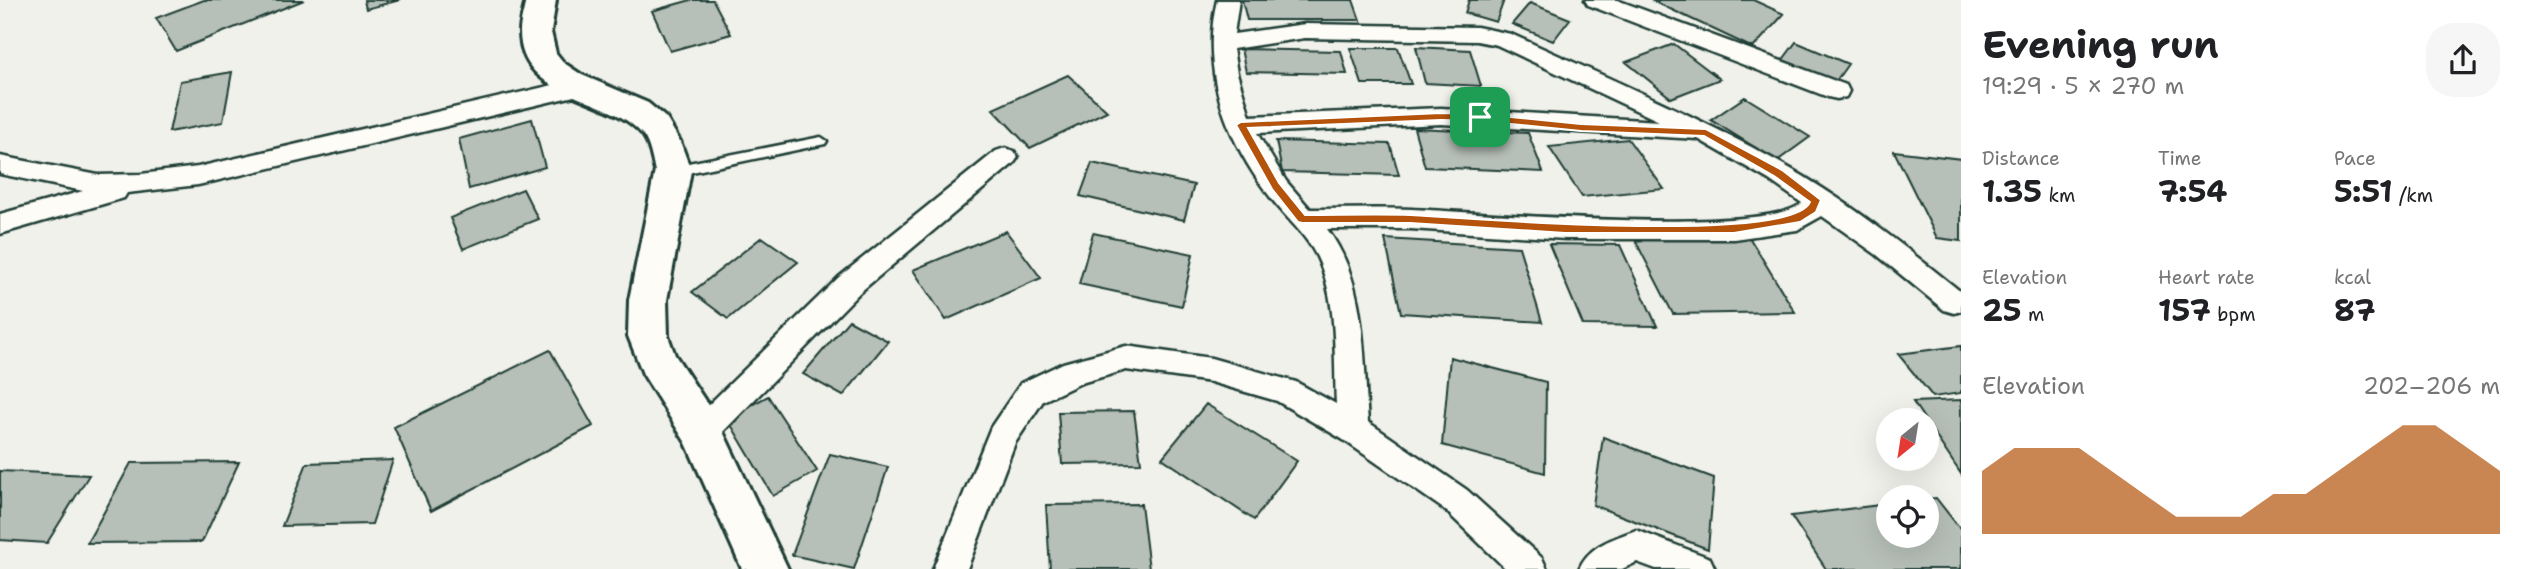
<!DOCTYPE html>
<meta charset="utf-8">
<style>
body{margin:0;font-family:"Shantell Sans",sans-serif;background:#f6f6f6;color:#202124;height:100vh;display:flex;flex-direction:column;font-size:26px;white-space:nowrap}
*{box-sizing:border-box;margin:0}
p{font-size:23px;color:#757577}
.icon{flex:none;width:38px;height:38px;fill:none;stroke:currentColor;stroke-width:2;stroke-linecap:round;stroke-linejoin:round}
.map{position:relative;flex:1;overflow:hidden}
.drawer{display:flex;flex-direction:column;background:#fff;width:560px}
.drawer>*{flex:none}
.needle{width:46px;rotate:210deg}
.fabs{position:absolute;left:1876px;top:408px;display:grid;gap:14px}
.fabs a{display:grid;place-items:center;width:63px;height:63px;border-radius:50%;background:#fff;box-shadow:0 7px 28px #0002;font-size:35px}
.pin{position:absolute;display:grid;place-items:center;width:60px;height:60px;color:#fff;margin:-30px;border-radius:14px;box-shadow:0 4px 10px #0006}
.round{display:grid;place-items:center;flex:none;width:74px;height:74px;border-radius:28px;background:#f6f6f6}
.overview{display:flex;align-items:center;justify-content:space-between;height:119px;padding:0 21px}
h1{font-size:38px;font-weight:700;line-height:52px}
.metrics{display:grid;grid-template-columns:repeat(3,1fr);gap:10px;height:119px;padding:7px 21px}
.metrics div{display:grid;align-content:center}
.metrics b{font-size:30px;font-weight:700}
.metrics small{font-size:19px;font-weight:400}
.metrics p{font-size:19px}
.chart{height:196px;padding:14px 21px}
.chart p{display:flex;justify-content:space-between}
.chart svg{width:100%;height:126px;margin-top:7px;fill:#b45309;opacity:.7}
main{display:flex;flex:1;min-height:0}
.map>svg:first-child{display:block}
.building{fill:#b6bfb8;stroke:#1f3d34;stroke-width:2}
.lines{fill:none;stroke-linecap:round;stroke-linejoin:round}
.lane-casing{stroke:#1f3d34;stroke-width:5}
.street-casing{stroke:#1f3d34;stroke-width:5}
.secondary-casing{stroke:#1f3d34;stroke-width:6}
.lane{fill:#fdfcf7;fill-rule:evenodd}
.street{fill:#fdfcf7;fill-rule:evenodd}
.secondary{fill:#fdfcf7;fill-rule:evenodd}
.route{fill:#b45309;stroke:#fff;stroke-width:2;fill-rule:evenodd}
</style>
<main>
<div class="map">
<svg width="1961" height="569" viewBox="0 0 1961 569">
<rect width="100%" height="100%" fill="#f0f1eb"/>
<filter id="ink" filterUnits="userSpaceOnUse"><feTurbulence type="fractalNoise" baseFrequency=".0143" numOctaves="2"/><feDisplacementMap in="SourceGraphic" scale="14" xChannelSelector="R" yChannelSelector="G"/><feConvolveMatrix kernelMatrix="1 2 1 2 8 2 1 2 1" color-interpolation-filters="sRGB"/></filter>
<g filter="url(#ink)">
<path class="building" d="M204,0H304L176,51L156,18Z
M364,0H400L366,9Z
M691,0H713L731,34L670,51L652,11Z
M1242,0H1353L1360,20H1247Z
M1469,0H1504L1496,22L1465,13Z
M1651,0H1753L1784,14L1753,48Z
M1530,3L1570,19L1553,41L1512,24Z
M1796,42L1848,64L1831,88L1779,65Z
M1674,44L1720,79L1671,98L1626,62Z
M1416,47L1470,50L1481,86L1425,83Z
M1350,48H1398L1411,84H1362Z
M1241,49L1341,51L1347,74L1246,72Z
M232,72L223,122L169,132L180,81Z
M1068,75L1107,111L1030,148L993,109Z
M1745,97L1810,137L1777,161L1711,120Z
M532,119L545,167L469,189L459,139Z
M1414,128L1528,133L1543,172L1425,167Z
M1628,139L1664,189L1582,197L1549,147Z
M1276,141L1390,144L1399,175L1282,172Z
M1894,151L1961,159V241L1937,238Z
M1092,163L1194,185L1184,220L1080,196Z
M523,189L538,219L463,249L450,218Z
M1006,231L1041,278L946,320L913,270Z
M1093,233L1193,254L1182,306L1079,284Z
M762,237L798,262L728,319L692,292Z
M1749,237L1795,312L1673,314L1634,238Z
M1385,239L1519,247L1542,322L1401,313Z
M1549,244L1620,245L1657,326L1583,325Z
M849,320L888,341L843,396L803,374Z
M1961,346V393L1933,397L1898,354Z
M550,350L593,426L431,511L394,427Z
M1450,357L1546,382L1545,473L1442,445Z
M768,396L817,471L773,496L727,418Z
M1961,400V474L1913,402Z
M1206,404L1297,461L1254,520L1162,458Z
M1134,411L1141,463L1062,464L1058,412Z
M1603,437L1714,478L1708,549L1593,505Z
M830,454L888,467L854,569L792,555Z
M393,460L372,524L282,526L307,463Z
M239,462L202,542L87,543L131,463Z
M0,471L89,475L47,543L0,540Z
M1936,498L1961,530V569H1826L1791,516L1888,504V536H1927V499Z
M1141,504L1149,569H1050L1046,505Z"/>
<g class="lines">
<defs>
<path id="lane" d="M821,137L827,141L825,144L673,176L667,171L673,166Z"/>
<path id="street" d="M1217,0H1239L1234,34L1305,24L1477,27L1511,34C1603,76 1696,115 1784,165C1847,200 1905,247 1961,292V311L1954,313L1944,310L1877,255L1822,216L1797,230L1734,239H1565L1410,229H1327C1368,283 1363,358 1368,422L1467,490L1542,558L1547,569H1506L1445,510L1342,439L1277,401L1211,382L1126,370L1081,383L1043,401L1015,443L967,569H933L991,427L1021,383L1063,363L1126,346L1211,358L1296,382L1336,404C1334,357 1338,300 1317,257C1306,234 1286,218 1271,198C1226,141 1200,70 1217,0ZM1305,38L1477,41L1497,45L1659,121L1441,108L1250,116L1237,73L1233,49ZM1441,124L1698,139L1769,180L1802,203C1764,237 1475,212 1412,209C1378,208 1344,209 1310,209L1286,181L1257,133Z
M1585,0H1617L1846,85L1849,91L1846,97L1837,99L1828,97L1588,5Z
M579,79L587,81L591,87L587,93L198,185L127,193L124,198L0,234V214L83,191L0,174V156L98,175L141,174L198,167Z
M1005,148L1014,151L1018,157L1014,163L859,293L713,442L702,446L691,442L687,432L691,422L839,277L996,151Z
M1636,530L1710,558L1715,569H1656L1637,562L1622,569H1579C1589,545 1613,539 1636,530Z"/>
<path id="secondary" d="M526,0H556L551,32L556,53L564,63L582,75L648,103L666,118L680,141L691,171L667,300L668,336L675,355L717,419L788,569H742L686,443L643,374L628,336L629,300L655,171C652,160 650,144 643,135C609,93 520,101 520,32C520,22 524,10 526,0Z"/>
</defs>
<use href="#lane" class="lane-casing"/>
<use href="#street" class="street-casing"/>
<use href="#secondary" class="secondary-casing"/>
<use href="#lane" class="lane"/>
<use href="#street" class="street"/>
<use href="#secondary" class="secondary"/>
</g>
</g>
<path class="route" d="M1441,113L1480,114L1581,124L1706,129L1782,170L1821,200L1816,212L1800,222L1734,233H1565L1410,223H1302L1298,222L1272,189L1236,125L1241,122ZM1441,120L1480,121L1581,131L1704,136L1774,176L1810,202C1793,245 1464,218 1411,215C1376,214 1340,215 1305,215L1279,183L1248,128Z"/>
</svg>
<div class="fabs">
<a><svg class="needle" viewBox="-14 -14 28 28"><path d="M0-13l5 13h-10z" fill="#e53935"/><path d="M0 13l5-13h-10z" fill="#757577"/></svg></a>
<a><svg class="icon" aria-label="locate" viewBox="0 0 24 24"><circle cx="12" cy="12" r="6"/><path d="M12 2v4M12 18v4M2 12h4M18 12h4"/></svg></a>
</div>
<div class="pin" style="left:1480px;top:117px;background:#1e9e55"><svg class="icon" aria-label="arrive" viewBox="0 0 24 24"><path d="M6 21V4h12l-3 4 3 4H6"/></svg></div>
</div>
<section class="drawer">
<div class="overview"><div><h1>Evening run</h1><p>19:29 · 5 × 270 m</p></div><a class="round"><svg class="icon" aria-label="share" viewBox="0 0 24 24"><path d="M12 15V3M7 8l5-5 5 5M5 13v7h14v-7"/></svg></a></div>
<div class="metrics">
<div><p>Distance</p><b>1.35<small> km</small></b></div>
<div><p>Time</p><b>7:54</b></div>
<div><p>Pace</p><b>5:51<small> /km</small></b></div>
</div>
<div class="metrics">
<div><p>Elevation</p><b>25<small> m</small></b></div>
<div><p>Heart rate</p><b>157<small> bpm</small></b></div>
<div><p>kcal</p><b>87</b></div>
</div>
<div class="chart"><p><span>Elevation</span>202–206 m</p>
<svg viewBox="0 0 160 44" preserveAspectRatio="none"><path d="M0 44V22L10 14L20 14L30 14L40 22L50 30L60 38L70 38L80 38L90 30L100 30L110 22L120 14L130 6L140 6L150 14L160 22V44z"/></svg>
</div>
</section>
</main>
